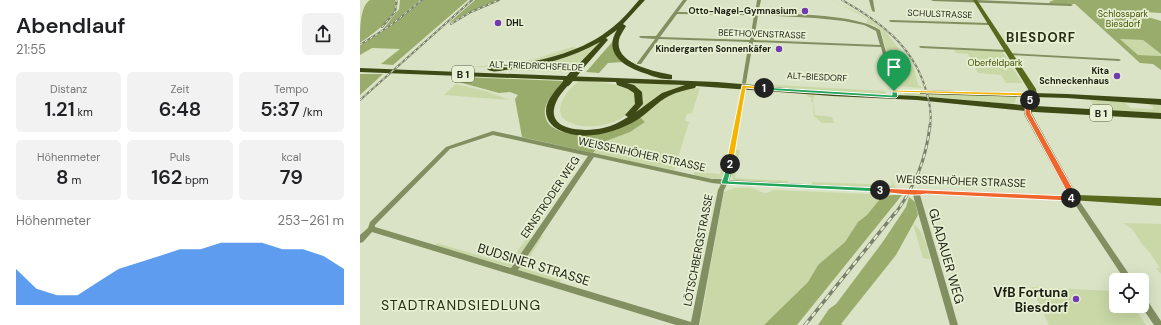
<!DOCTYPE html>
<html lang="de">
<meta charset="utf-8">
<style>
body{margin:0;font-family:"DM Sans",sans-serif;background:#f2f2f2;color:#202124;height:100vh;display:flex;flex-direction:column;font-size:15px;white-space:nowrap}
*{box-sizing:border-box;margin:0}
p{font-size:13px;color:#757577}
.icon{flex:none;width:22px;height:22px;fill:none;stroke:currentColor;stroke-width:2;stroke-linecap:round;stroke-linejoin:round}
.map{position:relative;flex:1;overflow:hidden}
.details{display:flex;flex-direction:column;background:#fff;width:360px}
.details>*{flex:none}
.tools{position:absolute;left:749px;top:273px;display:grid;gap:8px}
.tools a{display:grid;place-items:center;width:40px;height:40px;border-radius:6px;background:#fff;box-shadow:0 4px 16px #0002;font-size:20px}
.pin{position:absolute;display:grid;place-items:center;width:34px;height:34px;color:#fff;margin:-41px -17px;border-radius:50% 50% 50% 0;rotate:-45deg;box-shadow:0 0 4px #0007}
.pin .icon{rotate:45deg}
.km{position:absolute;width:20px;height:20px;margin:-10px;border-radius:50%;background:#222;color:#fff;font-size:11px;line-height:20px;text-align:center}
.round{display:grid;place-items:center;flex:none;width:42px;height:42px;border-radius:6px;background:#f2f2f2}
.overview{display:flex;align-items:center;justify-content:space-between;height:68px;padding:0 16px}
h1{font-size:22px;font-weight:600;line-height:30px}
.stats{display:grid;grid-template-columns:repeat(3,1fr);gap:6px;height:68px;padding:4px 16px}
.stats div{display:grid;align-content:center;border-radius:6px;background:#f2f2f2;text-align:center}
.stats b{font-size:20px;font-weight:600}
.stats small{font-size:11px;font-weight:400}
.stats p{font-size:11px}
.chart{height:112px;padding:8px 16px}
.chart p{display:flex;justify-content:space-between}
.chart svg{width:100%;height:72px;margin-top:4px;fill:#1a73e8;opacity:.7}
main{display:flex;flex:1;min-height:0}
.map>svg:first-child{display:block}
.green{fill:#c9d8a6}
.forest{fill:#9aac6c}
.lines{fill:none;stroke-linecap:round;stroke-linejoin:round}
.street{fill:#828f61;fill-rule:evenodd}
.secondary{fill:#58691d;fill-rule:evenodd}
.primary{fill:#3e4a16;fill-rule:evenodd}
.rail-far2-casing{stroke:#7a816c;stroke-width:2}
.rail-far1-casing{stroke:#7a816c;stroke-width:3}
.rail-casing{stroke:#7a816c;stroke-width:3.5}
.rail-far2{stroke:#e7f0d2;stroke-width:1;stroke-dasharray:3;stroke-linecap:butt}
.rail-far1{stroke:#e7f0d2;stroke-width:1.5;stroke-dasharray:4.5;stroke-linecap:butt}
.rail{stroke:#e7f0d2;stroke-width:2;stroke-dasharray:5.5;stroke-linecap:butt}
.primary-bridge{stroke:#3e4a16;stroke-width:8}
.split-1{fill:#22a559;stroke:#fff}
.split-2{fill:#f5b400;stroke:#fff}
.split-3{fill:#22a559;stroke:#fff}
.split-4{fill:#f0652b;stroke:#fff}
.split-5{fill:#f0652b;stroke:#fff}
.split-6{fill:#f5b400;stroke:#fff}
.poi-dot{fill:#713ab0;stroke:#e7f0d2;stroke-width:1.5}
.labels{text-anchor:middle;stroke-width:3.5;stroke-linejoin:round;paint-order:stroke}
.far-poi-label{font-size:9px;font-weight:bold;fill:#1a1e13;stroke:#e7f0d2;text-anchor:end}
.far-street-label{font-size:9px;fill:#1a1e13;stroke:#e7f0d2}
.far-park-label{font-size:9px;fill:#435205;stroke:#e7f0d2}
.shield{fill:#e7f0d2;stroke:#585d4c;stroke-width:1}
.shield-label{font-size:10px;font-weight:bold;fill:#1a1e13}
.street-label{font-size:11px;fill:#1a1e13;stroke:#e7f0d2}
.far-district-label{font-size:13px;font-weight:bold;letter-spacing:1px;fill:#272e16;stroke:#e7f0d2}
.near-street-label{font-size:13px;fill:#1a1e13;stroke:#e7f0d2}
.near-poi-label{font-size:13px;font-weight:bold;fill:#1a1e13;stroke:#e7f0d2;text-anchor:end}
.near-neighbourhood-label{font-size:14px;letter-spacing:1px;fill:#272e16;stroke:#e7f0d2}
</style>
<main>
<section class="details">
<div class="overview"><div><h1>Abendlauf</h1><p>21:55</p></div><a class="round"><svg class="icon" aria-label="share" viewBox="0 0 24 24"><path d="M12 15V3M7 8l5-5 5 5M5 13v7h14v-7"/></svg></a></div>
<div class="stats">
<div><p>Distanz</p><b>1.21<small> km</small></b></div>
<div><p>Zeit</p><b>6:48</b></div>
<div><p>Tempo</p><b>5:37<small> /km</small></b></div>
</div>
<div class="stats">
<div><p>Höhenmeter</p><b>8<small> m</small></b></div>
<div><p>Puls</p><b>162<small> bpm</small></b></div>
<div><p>kcal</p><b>79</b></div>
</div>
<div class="chart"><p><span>Höhenmeter</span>253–261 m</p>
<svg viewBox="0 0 160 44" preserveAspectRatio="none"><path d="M0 44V22L10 34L20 38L30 38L40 30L50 22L60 18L70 14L80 10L90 10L100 6L110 6L120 6L130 10L140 10L150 14L160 22V44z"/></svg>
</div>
</section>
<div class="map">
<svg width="801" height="325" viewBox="0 0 801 325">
<rect width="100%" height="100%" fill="#dae3c5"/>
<path class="green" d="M472,0L493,10L513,21L526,32L554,68L558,85L564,88L536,86L521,30L514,25L506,23L508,19Z
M243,39L212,72L150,70L151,69L175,65Z
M760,39L783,40L801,54V56L778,55Z
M212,47L218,48C184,61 148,67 111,67L159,63L161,60H172Z
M594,50L642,51L662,83H646L641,75L618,73L608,54L596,53Z
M219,81C238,82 261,82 276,94C279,125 219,136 202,117C195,104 209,89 219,81Z
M269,82L324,85V86L281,108C288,95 278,87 266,83Z
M358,82L525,91L526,94L457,91Z
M96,84L125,91L150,100L84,95Z
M340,88L332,113L327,114L325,121L329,122L314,171L233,153L241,143L270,132L285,122L280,117C302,99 312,91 340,88Z
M543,93H544L657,96L654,104L546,95Z
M446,95H455L453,99L455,115L472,117L474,123H462L454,116L453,103L450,100L453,99Z
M730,100L764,102L771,108L793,109V107L788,104L801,105V114L738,110Z
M375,150H380L375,178L428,181V184L373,180L371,175Z
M364,154H369L363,178L355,179L334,175V172L360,174Z
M531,178L536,188L534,189L452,185V182L533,185Z
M374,188C380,188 389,187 394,189C404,192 403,196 413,190L532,195L522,197L515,205L507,215L499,221L485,242L458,265L448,282L404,325H340L364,192Z
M763,223L801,224V274L796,268H800L790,253L780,242H781L772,229Z
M553,224C564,230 567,247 570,259L563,258Z
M178,235L183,236L163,268L201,280L199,283L160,271L159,269Z
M167,238L172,239L154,265L150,267L75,246L77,243L148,264Z
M671,287L756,291V306H773L786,325H689Z"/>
<path class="forest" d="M10,0H35L37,4C32,21 14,33 0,43C0,29 0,6 10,0Z
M40,0H60L21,32L39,9Z
M63,0H108L33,65L21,64L40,49L12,48L0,55V46L31,26Z
M115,0H137L106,14L88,24Z
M694,0H801V13L785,12L788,17L801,21V54L783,40L760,39L778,55L801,56V70L793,64L780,63L715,4H691L689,2Z
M253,41V50L264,62L248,63L239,73L226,72Z
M0,74H23L0,95Z
M103,77L203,81C197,90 187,98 185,109C184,117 187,124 194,128C221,144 253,126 280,117L285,122L270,132L241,143L233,153L162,137L155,99L158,95L150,92L139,93L102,83L99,81Z
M532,195H542L437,325H404L448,282L458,265L485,242L498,222L507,215L515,205L522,197Z
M549,197L555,202L558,215L536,255L481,324L483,325H458L469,309L476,304L522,243L546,207Z"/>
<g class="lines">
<path class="street" d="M323,0H327L318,12L395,13L397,0H401L398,13C428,14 496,14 520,30L538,97L536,98L534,97L521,47L393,42L386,83L384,84L382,83L389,42L299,39L281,64H277V63L295,39L281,38L279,37L280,36H296ZM317,14L394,15L390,40L300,37ZM398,15L455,18L484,21L504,25L516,31L520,45L394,40Z
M509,0H513L515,12L512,11Z
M571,0H616L711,4L713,5L711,6L573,1Z
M530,20L629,23L631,24L629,25L531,22L529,21Z
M560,46L647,50L649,51L647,52L561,48L559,47Z
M648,53L759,59L761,60L759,61L650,55L648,54Z
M382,86H384L386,87L371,175L369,180L541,189L556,191L566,190L714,196H716L773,280H765L712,200L566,194L560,195L598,325H590L553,195L541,193L367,184L364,190L339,325H316L12,232L3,242L0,243V235L8,228L10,222L86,147L133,131L352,179H363L365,175ZM133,135L228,156L151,268L15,227V225L90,149ZM234,157L352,183L361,184L358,190L331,322L158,270Z
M782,296L785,297L801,321V325H794L781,306Z"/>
<path class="secondary" d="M613,0H617L676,89L677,95L673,103L672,114L717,195L801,198V206L711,200L664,114L665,103L669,95L668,89Z"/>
<path class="primary" d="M279,0H285L263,24L266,26C264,30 260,35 259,40C254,64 296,72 312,75V79C304,80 294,77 287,74C266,68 242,54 257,30L246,38L248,40L247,41L220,72H217L213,70L240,42C211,58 178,67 145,70C139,71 132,73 127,69L131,67C173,63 219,55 253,27C263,19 271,9 279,0Z
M0,68L357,82L472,92L557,96L675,106L801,113V119L675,112L557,100L472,96L336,86L335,88C326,90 317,92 309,96C297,102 288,113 277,120C256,133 222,142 199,130C191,126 186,119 186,111C186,99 197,89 204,80L0,72ZM210,81L256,82L257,85L268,89L274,93L275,104L265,115L268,117C260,122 252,126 243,128C227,132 186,132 195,105C198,96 205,89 211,82ZM267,83L325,85L302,93L276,112L283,104L282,92L274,85Z
M560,90L707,94L801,99V105L707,98L563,94H560Z"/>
<defs>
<path id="rail-far2" d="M482,0C519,21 552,45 565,87C569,99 572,114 570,126
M91,24L111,12L139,0
M22,27L35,12L37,0
M0,45L31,25L62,0
M0,100L112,0"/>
<path id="rail-far1" d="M535,214C555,186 566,160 570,125"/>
<path id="rail" d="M445,325L535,213"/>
</defs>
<use href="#rail-far2" class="rail-far2-casing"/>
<use href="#rail-far1" class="rail-far1-casing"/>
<use href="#rail" class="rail-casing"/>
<use href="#rail-far2" class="rail-far2"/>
<use href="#rail-far1" class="rail-far1"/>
<use href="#rail" class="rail"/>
<path class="primary-bridge" d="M207,82L217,70"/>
</g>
<path class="split-1" d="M402,87L532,95V91L534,89L537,91L538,96L536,98L404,90L402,88Z"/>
<path class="split-2" d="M382,85L404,87L407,88L404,90L386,88L373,164L370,166L366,164Z"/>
<path class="split-3" d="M370,162L373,164L368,181L520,188L523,190L520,192L362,184L361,183L364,175L366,164Z"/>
<path class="split-4" d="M517,188L711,196L714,198L711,201L566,194C551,197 535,193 520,192L516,190Z"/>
<path class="split-5" d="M670,98L673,100L670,108L671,114L718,198L717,200H708L707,198L709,196L665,114C665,109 665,101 670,98Z"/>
<path class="split-6" d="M532,90L674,93L676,95L670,102L668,100L670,96L534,92L532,91Z"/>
<g class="poi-dot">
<circle cx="445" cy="11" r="4"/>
<circle cx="138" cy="23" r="4"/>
<circle cx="419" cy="49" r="4"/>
<circle cx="757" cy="76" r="4"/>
<circle cx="716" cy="299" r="4"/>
</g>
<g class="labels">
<g class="far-poi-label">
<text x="437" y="14">Otto-Nagel-Gymnasium</text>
<text x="146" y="26" text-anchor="start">DHL</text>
<text x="411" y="52">Kindergarten Sonnenkäfer</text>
<text x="749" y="74">Kita<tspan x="749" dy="10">Schneckenhaus</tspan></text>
</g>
<g class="far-street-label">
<text transform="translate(580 14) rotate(2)" y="3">SCHULSTRASSE</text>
<text transform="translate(402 34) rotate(2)" y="3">BEETHOVENSTRASSE</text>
<text transform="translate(176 66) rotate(2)" y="3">ALT-FRIEDRICHSFELDE</text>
<text transform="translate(457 77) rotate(3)" y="3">ALT-BIESDORF</text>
</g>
<g class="far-park-label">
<text x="763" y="17">Schlosspark<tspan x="763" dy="10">Biesdorf</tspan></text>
<text x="635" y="66">Oberfeldpark</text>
</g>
<g class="shield">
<rect x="92" y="66" width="22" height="16" rx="3"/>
<rect x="730" y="105" width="22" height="16" rx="3"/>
</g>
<g class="shield-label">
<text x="103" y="78">B 1</text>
<text x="741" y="117">B 1</text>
</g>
<g class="street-label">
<text transform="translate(282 154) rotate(12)" y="4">WEISSENHÖHER STRASSE</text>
<text transform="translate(601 181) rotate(2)" y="4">WEISSENHÖHER STRASSE</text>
<text transform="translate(190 197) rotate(-56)" y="4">ERNSTRODER WEG</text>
<text transform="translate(338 250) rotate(-79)" y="4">LÖTSCHBERGSTRASSE</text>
</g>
<g class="far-district-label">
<text x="681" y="42">BIESDORF</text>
</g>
<g class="near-street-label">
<text transform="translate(587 256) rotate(74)" y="5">GLADAUER WEG</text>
<text transform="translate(174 264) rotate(17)" y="5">BUDSINER STRASSE</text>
</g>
<g class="near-poi-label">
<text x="708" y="297">VfB Fortuna<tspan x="708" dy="15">Biesdorf</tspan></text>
</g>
<g class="near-neighbourhood-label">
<text x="101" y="310">STADTRANDSIEDLUNG</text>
</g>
</g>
</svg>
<div class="tools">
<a><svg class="icon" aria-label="locate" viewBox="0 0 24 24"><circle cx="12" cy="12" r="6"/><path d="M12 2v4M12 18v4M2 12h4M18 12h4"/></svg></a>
</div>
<div class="pin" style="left:534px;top:91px;background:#1e9e55"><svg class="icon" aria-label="arrive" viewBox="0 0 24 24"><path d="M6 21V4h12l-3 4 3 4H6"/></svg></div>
<b class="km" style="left:404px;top:88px">1</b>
<b class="km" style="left:370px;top:164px">2</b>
<b class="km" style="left:520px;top:190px">3</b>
<b class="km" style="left:711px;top:198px">4</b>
<b class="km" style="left:670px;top:100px">5</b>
</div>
</main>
